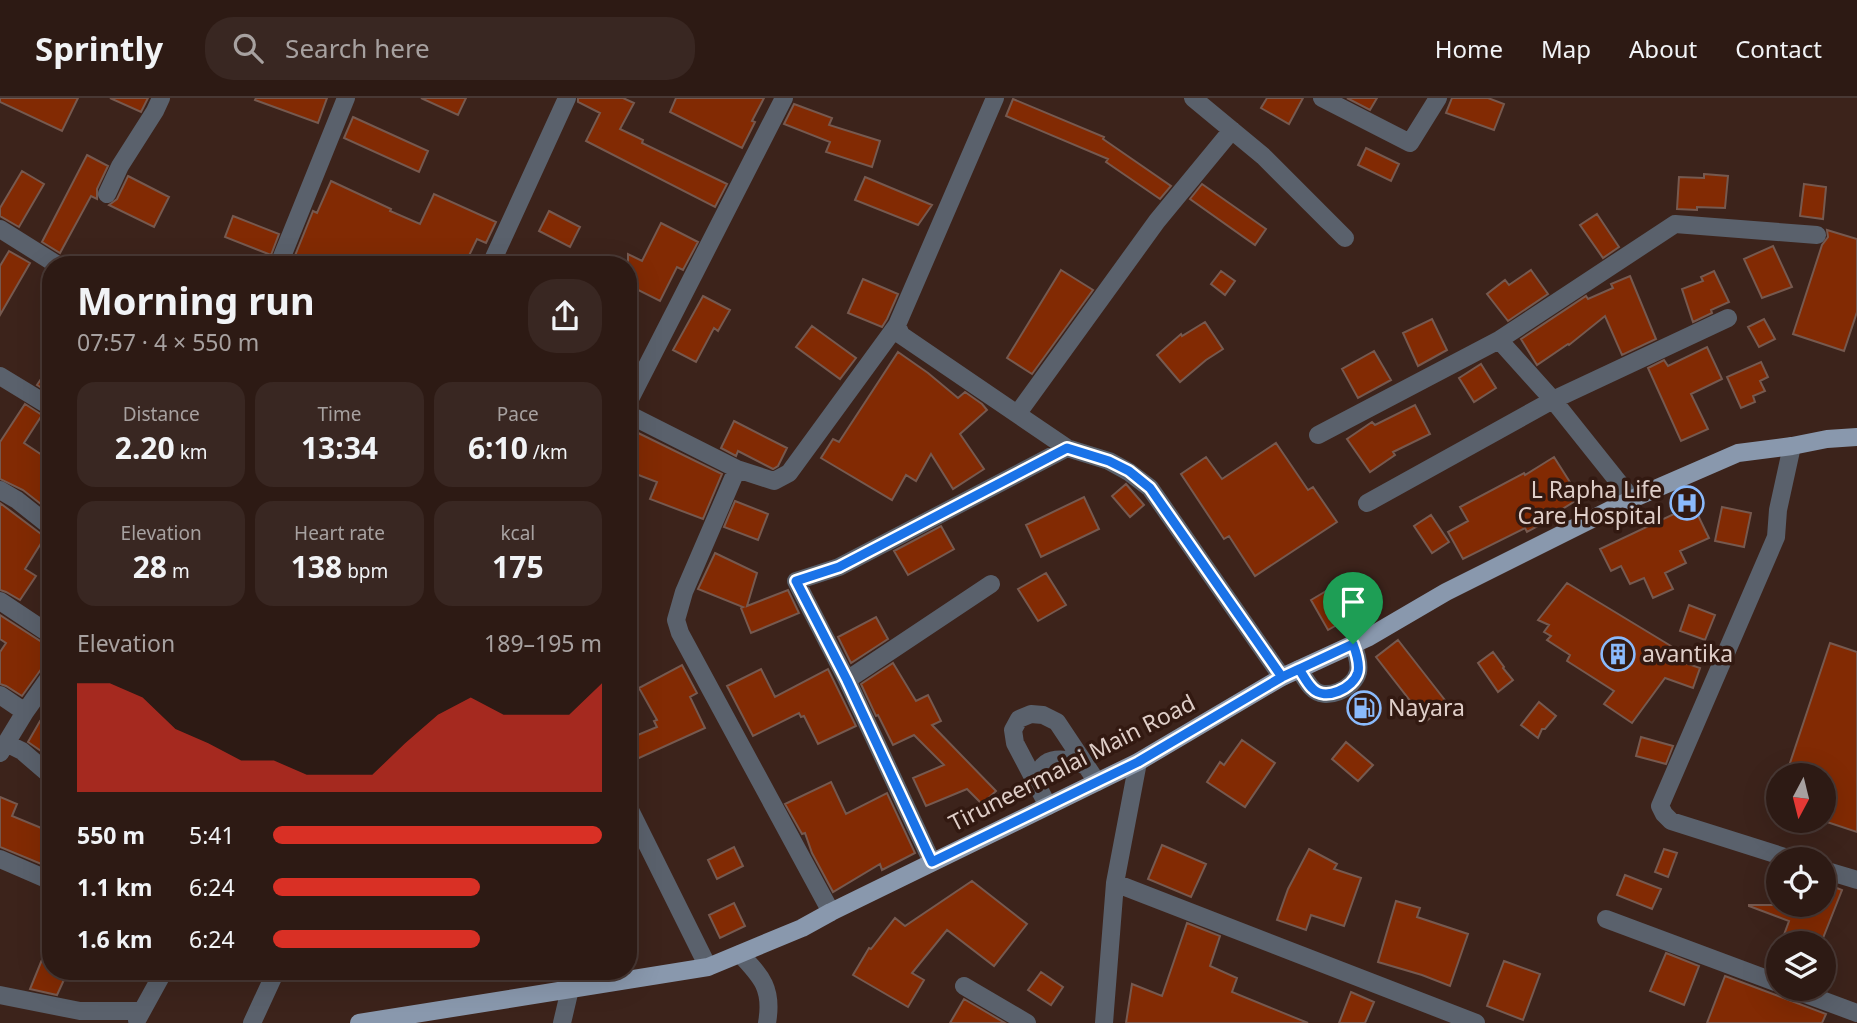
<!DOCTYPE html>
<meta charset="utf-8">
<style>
body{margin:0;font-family:"Noto Sans",sans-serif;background:#392722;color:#f1f3f6;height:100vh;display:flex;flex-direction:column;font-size:26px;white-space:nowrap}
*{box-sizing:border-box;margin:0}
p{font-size:23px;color:#a7a1a0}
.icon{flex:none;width:38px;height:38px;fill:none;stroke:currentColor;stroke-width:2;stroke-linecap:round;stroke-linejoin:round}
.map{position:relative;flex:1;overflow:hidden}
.sheet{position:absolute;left:42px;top:158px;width:595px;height:724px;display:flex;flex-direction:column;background:#2d1a14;border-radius:28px;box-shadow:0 7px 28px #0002,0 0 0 2px #483834}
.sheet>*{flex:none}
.needle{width:46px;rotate:187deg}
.fabs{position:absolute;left:1766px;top:665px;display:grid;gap:14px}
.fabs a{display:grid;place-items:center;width:70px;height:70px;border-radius:50%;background:#2d1a14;box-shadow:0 7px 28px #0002,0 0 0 2px #483834;font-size:35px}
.pin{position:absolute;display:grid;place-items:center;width:60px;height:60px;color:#fff;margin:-72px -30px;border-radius:50% 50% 50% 0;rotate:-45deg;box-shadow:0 0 7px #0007}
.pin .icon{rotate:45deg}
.round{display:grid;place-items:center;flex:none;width:74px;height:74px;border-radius:28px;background:#392722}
.summary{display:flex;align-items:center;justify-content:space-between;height:119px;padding:0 35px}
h1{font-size:38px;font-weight:700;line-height:52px}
.stats{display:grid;grid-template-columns:repeat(3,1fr);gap:10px;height:119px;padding:7px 35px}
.stats div{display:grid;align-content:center;border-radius:18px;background:#392722;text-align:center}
.stats b{font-size:30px;font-weight:700}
.stats small{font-size:19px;font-weight:400}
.stats p{font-size:19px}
.chart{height:196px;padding:14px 35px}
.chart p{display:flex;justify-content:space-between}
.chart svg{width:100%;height:126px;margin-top:7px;fill:#d93025;opacity:.7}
ul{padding:0 35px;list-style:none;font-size:23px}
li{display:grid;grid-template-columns:112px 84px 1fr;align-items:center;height:52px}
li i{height:18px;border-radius:9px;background:#d93025}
header{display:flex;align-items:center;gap:42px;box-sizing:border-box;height:98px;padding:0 35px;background:#2d1a14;border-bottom:2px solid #483834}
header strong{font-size:33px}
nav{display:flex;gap:38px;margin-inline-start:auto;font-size:24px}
.search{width:490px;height:63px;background:#392722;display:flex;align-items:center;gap:18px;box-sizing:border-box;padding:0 24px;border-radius:28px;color:#a7a1a0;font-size:26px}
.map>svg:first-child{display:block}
.building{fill:#822a03;stroke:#76594f;stroke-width:2}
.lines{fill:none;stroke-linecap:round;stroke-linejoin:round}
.minor{stroke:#5a616c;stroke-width:18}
.major{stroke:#8998ad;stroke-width:18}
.route-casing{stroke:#fff;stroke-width:14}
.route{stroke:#1a73e8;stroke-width:9}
.labels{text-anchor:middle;stroke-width:7;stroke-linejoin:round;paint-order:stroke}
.poi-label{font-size:23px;fill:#dfcec8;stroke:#321911;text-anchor:start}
.street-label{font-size:23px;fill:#dfcec8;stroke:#321911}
</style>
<header>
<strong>Sprintly</strong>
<div class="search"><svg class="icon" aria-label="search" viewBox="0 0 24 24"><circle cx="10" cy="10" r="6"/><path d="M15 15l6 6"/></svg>Search here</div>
<nav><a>Home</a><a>Map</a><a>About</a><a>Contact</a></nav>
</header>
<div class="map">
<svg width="1857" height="925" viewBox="0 0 1857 925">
<rect width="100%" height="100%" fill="#3c231b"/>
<path class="building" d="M0,0H78L62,33L0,4Z
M110,0H148L141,14Z
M256,0H327L318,25L255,2Z
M421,0H466L458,17Z
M578,0H623L634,5L620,31L643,42L642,45L727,86L715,109L586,43L600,15L578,4Z
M676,0H764L752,23L755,24L742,50L670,14Z
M1267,0H1303L1289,26L1261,10Z
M1347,0H1377L1370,12Z
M1452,0H1488L1504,6L1494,32L1446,15Z
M1013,1L1104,39L1103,41L1171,88L1160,101L1106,64L1108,61L1006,18Z
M794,6L832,20L829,27L880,43L872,69L826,54L830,44L784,26Z
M353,19L428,53L419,74L344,40Z
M1366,50L1399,66L1391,83L1358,67Z
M87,57L108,68L97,91V101L91,98L60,155L42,144Z
M22,73L44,86L19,129L0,118V110Z
M1704,76L1728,78L1725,110L1697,109V112L1677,111L1679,79L1704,80Z
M128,78L169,99L154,129L109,107L117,101Z
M865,79L932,107L918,127L855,102Z
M331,83L391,111L390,113L420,126L434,96L496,124L486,145L477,141L465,166H296L292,165L313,113L317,115Z
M1202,86L1266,131L1255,147L1190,101Z
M1804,86L1826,89L1823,121L1800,118Z
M549,113L580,129L570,149L539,133Z
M1597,116L1619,149L1603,160L1580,127Z
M233,118L279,136L271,157L225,139Z
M661,125L698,144L683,172L677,169L660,203L628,187V156L642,163Z
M1827,132L1857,141V214L1844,253L1793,236L1822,147L1828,139Z
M1773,148L1792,189L1762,200L1744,161Z
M9,153L30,165L0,217V168Z
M1061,172L1093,192L1032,276L1007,260Z
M1531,172L1548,196L1508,223L1487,196L1505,182L1509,187Z
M1221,173L1235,183L1225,197L1211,186Z
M1714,173L1729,204L1711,212L1712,215L1693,224L1682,191L1703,183L1701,179Z
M1630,178L1656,241L1622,257L1605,218L1569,247L1568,246L1537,267L1521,241L1586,198L1588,201L1613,190L1611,186Z
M863,181L898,196L887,221L882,229L848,215Z
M703,198L730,212L718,233L714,230L696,264L673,252Z
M1432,221L1447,252L1418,268L1403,235Z
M1764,221L1775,241L1759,249L1748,229Z
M1205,224L1223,251L1206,262L1180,284L1157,257L1181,236L1182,238Z
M812,228L856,260L840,281L796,249Z
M1707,249L1722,281L1691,296L1708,331L1681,343L1648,270L1664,262L1668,268Z
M1374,253L1391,282L1358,300L1342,271Z
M898,254L928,275L958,300L965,294L982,306L987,312L960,336L984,371L953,391L931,356L916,383L906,377L892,402L821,360L833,341L839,344Z
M1761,264L1768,279L1760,283L1765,293L1753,298L1755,304L1741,310L1727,279Z
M51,266V296L37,287Z
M1481,266L1496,290L1474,304L1459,280Z
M25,306L42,317L24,345L51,363V414L23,392L0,381V344Z
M1415,307L1430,336L1393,354L1395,357L1370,374L1347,341L1372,324L1375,327Z
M734,323L787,350L778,368L773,371L738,353L736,358L721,350Z
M628,330L722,376L703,421L650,401L657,384L628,373Z
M1276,345L1308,392L1313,389L1337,424L1255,478L1229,438L1224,441L1181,376L1206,359L1222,381Z
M1554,359L1580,400L1548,420L1549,422L1527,434L1525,430L1463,461L1448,434L1468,423L1460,409L1524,375L1525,377Z
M1126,386L1144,407L1130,419L1112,398Z
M1084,399L1099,431L1041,459L1026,427Z
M735,403L768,416L758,442L724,429Z
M0,405L45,439L25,471L36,478L20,502L6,494L0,492Z
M1693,407L1709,440L1680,453L1686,465L1665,475L1673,491L1653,500L1644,480L1630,486L1621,468L1611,473L1600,451Z
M1722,409L1751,415L1744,449L1715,443Z
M1431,417L1449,444L1432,455L1414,428Z
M941,428L954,451L908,477L894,453Z
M715,455L757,475L747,508L788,492L799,515L751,535L741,510L743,509L698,491Z
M1046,475L1066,507L1038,523L1018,491Z
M1355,476L1372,507L1328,532L1311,502Z
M1567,485L1671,548L1665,558L1700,570L1693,590L1665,580L1632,625L1604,606L1614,593L1567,563L1570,557L1547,542L1551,538L1544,534L1549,527L1538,522Z
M1689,507L1715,517L1705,542L1680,533Z
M0,517L45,546L51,548V566L42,570L22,598L6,588L0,586V554L6,545L0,541Z
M876,519L888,541L851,565L838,539Z
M1398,542L1448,606L1426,623L1376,559Z
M1830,545L1857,554V734L1824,723V677H1786Z
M1493,554L1504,569L1503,570L1513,582L1498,594L1478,565Z
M893,565L916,603L928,597L941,623L932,627L996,693L982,706L967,691L926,708L913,680L944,667L914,637L893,647L878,617L876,618L861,586Z
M682,567L697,595L690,599L705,630L628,665V641L657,629L654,623L657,622L639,590Z
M761,571L775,599L828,571L856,628L818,646L804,618L801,619L799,615L753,638L727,588Z
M1539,604L1556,618L1545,631H1542L1538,640L1521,627Z
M40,623L51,629V644L44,655L28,644Z
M1641,639L1673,648L1666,666L1636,658Z
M1242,642L1275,665L1245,709L1207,684L1220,664L1224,667Z
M1346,644L1373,667L1358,683L1332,661Z
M831,684L846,716L887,695L915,755L882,772L880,766L833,794L812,755L805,735L802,736L785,706Z
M0,699L17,706L12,718L51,734V770L0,749Z
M1162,747L1206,766L1191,799L1148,781Z
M734,749L743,768L717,781L708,762Z
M1309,751L1337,766L1334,771L1361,780L1344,828L1311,817L1306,832L1277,822L1288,791Z
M1664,751L1677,755L1668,779L1655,774Z
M1625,777L1661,791L1652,811L1617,797Z
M972,783L1027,826L994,868L947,832L912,875L924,882L908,909L853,877L869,850L871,851L895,820L905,828Z
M1824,785L1842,792L1821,845H1781L1789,823L1749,808V807H1824Z
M1396,803L1420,810L1417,819L1468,836L1450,888L1422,877L1378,864Z
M734,805L745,828L720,840L709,817Z
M1187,825L1220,838L1210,868L1237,880L1232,894L1308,925H1126L1132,886L1162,898Z
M50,842L51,873H68L57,897L30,891Z
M1666,855L1699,868L1684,907L1650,893Z
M1504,863L1540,876L1523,922L1487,908Z
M1041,874L1063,889L1051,907L1028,892Z
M1725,878L1826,916L1822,925H1707Z
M1351,894L1374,904L1365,925H1339Z
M964,901L1005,925H950Z"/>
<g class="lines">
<path class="minor" d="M995,0L897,227L901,237L1067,350L1109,363L1129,374L1150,390L1282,579
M1193,0L1263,58L1345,140
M1322,0L1410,45L1438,0
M107,96L120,68L155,13L161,0
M0,131L56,166
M279,166L346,0
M491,166L567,0
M1499,242L1553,302L1632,401
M0,278L51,309
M628,305L784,0
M1018,315L1157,123L1232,32
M628,316L737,371L774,383L789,375L897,227
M1318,337L1499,242L1675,126L1817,137
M737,371L684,494L676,522L680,535L831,814
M0,392L17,402L51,429
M1367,405L1553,302L1728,220
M0,503L51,537
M1299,571C1303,577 1307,585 1312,590C1325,604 1354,591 1358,574C1360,565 1356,554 1353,546
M847,582L991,486
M0,597L25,614
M6,645L22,653L51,678
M0,655L25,614L51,577
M1038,690C1035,656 1063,658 1086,668
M628,708L708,869
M1048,708L1015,645L1013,632L1019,621L1031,616L1043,617L1057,624L1097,684
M0,761L51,783
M1791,761L1671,723L1664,716L1660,708L1776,439L1778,412L1792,348
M932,764L847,582L796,483L839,469L1067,350
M1824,772L1857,782
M1115,785L1476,925
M1606,821L1778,885
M740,856C762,879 773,891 767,925
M964,888L1027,925
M1792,891L1857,915
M0,897L80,913H141
M137,922L164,873
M252,925L276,873
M562,925L570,891
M1104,925L1115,785L1138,664"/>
<path class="major" d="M359,925L708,869L802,830L831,814L1138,664L1282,579L1369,539L1446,494L1632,401L1738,355L1792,348L1827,341L1857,339"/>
</g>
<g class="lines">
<defs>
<path id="route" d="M1353,546L1282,579L1150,390L1129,373L1109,363L1067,350L839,469L796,483L847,582L932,764L1138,664L1282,579L1299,571C1303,577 1307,585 1312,590C1325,604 1354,590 1358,574C1360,565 1356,554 1353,546"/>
</defs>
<use href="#route" class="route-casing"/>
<use href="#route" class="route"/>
</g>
<defs>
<symbol id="hospital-ring" viewBox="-11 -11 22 22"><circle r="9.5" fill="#321911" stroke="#8abafc" stroke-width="1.5"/><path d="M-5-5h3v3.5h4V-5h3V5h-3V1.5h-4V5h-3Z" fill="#8abafc"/></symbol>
<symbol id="building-ring" viewBox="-11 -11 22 22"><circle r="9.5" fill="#321911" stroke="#8abafc" stroke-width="1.5"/><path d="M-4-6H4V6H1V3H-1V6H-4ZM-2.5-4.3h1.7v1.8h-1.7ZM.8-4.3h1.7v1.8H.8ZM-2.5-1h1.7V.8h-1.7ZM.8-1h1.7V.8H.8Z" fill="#8abafc"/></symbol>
<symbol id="fuel-ring" viewBox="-11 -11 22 22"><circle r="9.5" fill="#321911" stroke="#8abafc" stroke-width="1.5"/><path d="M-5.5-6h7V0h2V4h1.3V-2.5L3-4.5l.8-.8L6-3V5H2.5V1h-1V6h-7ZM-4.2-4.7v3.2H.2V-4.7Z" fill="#8abafc"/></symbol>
</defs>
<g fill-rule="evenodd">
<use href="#hospital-ring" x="1668" y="386" width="38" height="38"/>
<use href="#building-ring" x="1599" y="537" width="38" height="38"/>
<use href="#fuel-ring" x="1345" y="591" width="38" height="38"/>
</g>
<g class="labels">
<g class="poi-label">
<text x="1662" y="400" text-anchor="end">L Rapha Life<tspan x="1662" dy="26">Care Hospital</tspan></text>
<text x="1642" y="564">avantika</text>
<text x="1388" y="618">Nayara</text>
</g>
<g class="street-label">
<text transform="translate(1072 665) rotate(-27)" y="8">Tiruneermalai Main Road</text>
</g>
</g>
</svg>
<div class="fabs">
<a><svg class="needle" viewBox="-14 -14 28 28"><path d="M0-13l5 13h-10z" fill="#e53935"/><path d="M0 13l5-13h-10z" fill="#a7a1a0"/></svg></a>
<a><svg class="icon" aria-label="locate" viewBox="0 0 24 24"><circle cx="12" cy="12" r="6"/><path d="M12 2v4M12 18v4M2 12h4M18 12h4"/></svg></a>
<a><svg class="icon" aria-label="layers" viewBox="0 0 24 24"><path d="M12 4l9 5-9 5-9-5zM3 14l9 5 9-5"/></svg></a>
</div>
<div class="pin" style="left:1353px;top:546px;background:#1e9e55"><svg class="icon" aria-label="arrive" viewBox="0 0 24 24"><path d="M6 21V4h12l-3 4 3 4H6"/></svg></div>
<section class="sheet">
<div class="summary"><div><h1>Morning run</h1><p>07:57 · 4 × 550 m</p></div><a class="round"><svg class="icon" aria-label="share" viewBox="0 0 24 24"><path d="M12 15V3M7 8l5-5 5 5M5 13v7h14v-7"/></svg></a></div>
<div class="stats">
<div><p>Distance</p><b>2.20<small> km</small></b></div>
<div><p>Time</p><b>13:34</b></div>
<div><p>Pace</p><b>6:10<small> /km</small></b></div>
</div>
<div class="stats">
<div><p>Elevation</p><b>28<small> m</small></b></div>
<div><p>Heart rate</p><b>138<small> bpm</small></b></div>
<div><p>kcal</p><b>175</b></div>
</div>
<div class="chart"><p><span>Elevation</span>189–195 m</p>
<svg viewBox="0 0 160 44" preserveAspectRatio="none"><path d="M0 44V6L10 6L20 11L30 22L40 27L50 33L60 33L70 38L80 38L90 38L100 27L110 17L120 11L130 17L140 17L150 17L160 6V44z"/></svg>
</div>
<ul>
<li><b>550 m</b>5:41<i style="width:100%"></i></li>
<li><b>1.1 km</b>6:24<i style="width:63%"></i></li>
<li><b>1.6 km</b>6:24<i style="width:63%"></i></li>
</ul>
</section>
</div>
